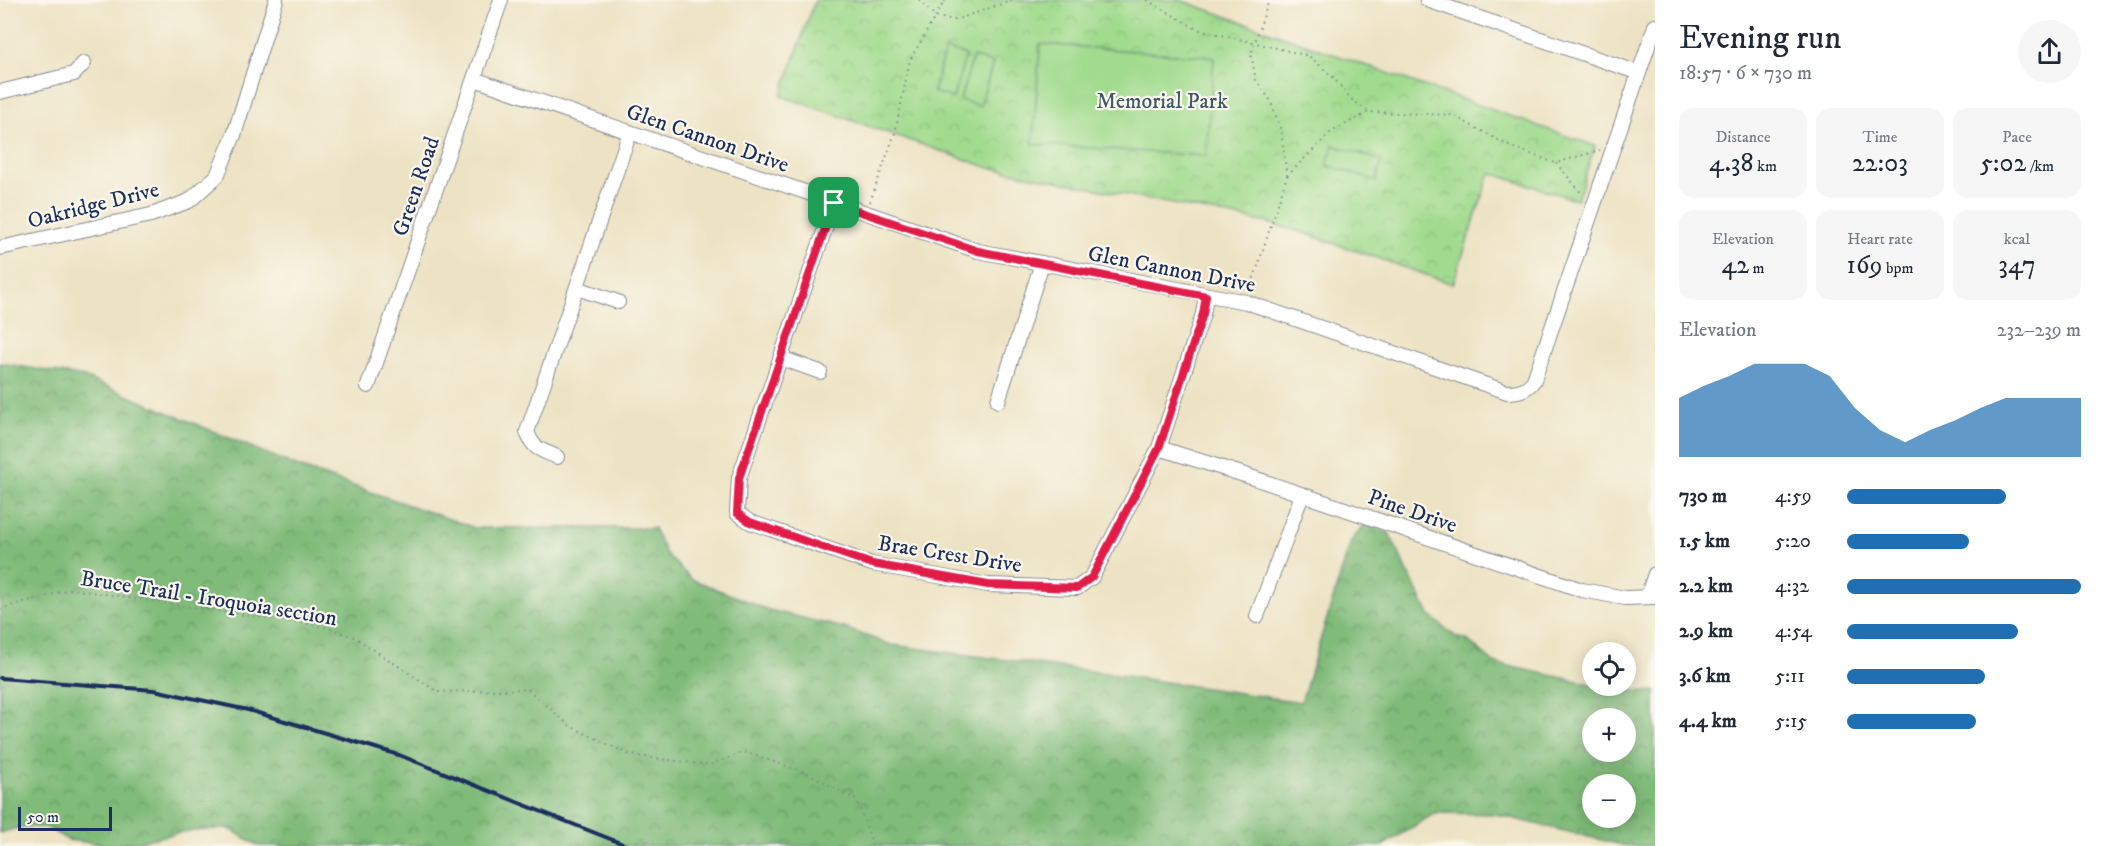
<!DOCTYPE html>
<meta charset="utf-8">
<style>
body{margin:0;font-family:"IM FELL DW Pica",serif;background:#f6f6f7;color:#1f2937;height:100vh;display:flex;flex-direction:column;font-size:22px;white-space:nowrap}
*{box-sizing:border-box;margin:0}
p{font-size:20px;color:#747a83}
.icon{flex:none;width:33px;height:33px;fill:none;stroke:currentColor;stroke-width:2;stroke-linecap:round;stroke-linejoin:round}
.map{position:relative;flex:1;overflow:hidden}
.details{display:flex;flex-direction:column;background:#fff;width:450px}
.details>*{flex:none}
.tools{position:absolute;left:1582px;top:642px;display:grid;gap:12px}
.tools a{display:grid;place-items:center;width:54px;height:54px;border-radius:50%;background:#fff;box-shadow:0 3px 15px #0003;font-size:30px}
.scale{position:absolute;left:18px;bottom:15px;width:94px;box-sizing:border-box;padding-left:6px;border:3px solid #1b2f5e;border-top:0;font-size:16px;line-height:21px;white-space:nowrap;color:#1b2f5e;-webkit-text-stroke:4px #fbf7ec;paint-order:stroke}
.pin{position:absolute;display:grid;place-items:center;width:51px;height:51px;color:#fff;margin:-26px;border-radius:12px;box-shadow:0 3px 9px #0006}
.round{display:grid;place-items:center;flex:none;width:63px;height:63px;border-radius:32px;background:#f6f6f7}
.summary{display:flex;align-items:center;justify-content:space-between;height:102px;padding:0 24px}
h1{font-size:33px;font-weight:600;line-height:45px}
.stats{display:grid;grid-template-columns:repeat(3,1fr);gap:9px;height:102px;padding:6px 24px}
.stats div{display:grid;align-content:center;border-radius:15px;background:#f6f6f7;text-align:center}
.stats b{font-size:26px;font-weight:600}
.stats small{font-size:16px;font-weight:400}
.stats p{font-size:16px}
.chart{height:168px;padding:12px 24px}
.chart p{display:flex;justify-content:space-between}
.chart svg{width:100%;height:108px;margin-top:6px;fill:#1f6fb2;opacity:.7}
ul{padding:0 24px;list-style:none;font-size:20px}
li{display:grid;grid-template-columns:96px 72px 1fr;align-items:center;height:45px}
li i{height:15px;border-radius:8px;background:#1f6fb2}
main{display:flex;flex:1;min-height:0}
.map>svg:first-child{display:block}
.forest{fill:url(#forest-crowns);stroke:#4e756c;stroke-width:1.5;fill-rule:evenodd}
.park{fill:url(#park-crowns);stroke:#5e8576;stroke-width:1.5}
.pitch{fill:#a1db8e;stroke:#5e8576;stroke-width:1.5}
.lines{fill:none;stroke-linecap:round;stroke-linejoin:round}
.minor-casing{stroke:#848991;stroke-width:16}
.path{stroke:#848991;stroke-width:2;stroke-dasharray:1.5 4.5;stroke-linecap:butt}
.minor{stroke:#fff;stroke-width:14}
.rail{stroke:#1b2f5e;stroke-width:4}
.route-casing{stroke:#fff;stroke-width:12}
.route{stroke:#e11d48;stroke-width:8}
.labels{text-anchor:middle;stroke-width:4.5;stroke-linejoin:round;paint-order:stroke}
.park-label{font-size:22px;fill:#3c5a6a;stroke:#fbf7ec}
.street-label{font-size:22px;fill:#1b2f5e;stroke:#fbf7ec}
</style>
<main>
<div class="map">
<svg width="1655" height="846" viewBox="0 0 1655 846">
<defs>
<pattern id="forest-crowns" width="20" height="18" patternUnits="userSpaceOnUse" patternTransform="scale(1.5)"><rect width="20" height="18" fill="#80bb79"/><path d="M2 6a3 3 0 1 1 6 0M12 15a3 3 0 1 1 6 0" fill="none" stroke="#689866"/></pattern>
<pattern id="park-crowns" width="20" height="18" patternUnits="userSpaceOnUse" patternTransform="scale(1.5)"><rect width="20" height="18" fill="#a1db8e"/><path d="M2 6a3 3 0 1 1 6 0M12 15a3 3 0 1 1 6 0" fill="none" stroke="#8abc7d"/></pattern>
</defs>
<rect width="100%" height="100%" fill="#fbf7ec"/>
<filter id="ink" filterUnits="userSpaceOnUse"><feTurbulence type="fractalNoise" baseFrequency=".0167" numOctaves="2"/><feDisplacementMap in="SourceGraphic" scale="12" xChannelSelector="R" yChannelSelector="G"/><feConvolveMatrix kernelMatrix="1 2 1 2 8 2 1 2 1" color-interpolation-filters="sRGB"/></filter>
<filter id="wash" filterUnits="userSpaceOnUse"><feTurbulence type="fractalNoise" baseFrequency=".008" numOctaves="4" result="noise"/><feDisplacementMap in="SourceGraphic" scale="24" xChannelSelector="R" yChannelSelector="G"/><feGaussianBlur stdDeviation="1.35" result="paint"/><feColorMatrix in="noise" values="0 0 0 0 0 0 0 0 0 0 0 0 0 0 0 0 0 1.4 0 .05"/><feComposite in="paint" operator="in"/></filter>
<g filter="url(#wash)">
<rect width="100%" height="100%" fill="#ede3c4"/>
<path class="forest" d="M0,363L84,377L296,466L475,528H654L666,554L691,579L769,610L844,628L891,645L1105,673L1301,702L1351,541L1366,524L1389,533L1429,615L1456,637L1467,640L1494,663L1624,691H1655V835L1651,846H1626L1495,814L1435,813L1382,846H259L228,828L182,832L118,846L68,840L46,827H21L0,833ZM1593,718H1626V752H1593ZM1593,784H1626V818H1593Z"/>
<path class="park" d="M815,0H1180L1595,146L1577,200L1490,173L1453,284L1298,231L1263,222L987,167L781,96Z"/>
<path class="pitch" d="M1040,44L1214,57L1206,156L1033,144Z
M945,49L966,55L953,98L933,92Z
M973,57L993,63L980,106L960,100Z
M1333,145L1382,161L1376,181L1327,165Z"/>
</g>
<g filter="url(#ink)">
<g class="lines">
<defs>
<path id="minor" d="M1427,0L1639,73
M474,79L978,251L1246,302L1507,392C1518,392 1527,390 1534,380L1655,26
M0,92L74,74L84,63
M834,203L739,478L737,513L750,522L872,564L988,585L1077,588L1092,577L1159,448L1203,314L1206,296
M0,248L151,215L189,201L217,176L234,135L276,0
M577,288L618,302
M781,358L820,372
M368,386L501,0
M998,401L1042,263
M1159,448L1251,477L1582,590L1625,598L1655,597
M557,457C540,449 534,450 527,432L630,132
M1647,597L1655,574
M1257,616L1302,495"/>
</defs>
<use href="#minor" class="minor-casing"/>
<path class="path" d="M919,0L936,17L955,20L1013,0
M1147,0L1197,29L1309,56L1332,76L1351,99L1369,112
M1556,163L1583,195
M1287,176L1331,132L1369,112L1452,115L1511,147L1556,163L1600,150
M870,202L895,133L910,60L945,0
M1250,290L1287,176L1281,130L1270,100L1256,80L1251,54L1269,0
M0,609L71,589L321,626L354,637L438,692L528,689L570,726L630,755L709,765L744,752L810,774L855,799L861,811L873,846"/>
<use href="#minor" class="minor"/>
<path class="rail" d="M0,678L154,690L248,710L399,755L628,846"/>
</g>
</g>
<g class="lines" filter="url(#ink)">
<defs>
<path id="route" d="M834,203L978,251L1206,296L1203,314L1159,448L1092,577L1077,588L988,585L872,564L750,522L737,513L739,478Z"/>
</defs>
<use href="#route" class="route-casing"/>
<use href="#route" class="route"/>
</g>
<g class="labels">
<g class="park-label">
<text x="1162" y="108">Memorial Park</text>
</g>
<g class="street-label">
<text transform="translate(708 137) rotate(19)" y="8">Glen Cannon Drive</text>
<text transform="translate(415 186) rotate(-71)" y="8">Green Road</text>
<text transform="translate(93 204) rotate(-14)" y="8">Oakridge Drive</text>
<text transform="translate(1172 268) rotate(11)" y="8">Glen Cannon Drive</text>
<text transform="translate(1413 510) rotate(19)" y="8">Pine Drive</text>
<text transform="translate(950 553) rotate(9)" y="8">Brae Crest Drive</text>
<text transform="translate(209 597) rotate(9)" y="8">Bruce Trail - Iroquoia section</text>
</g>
</g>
</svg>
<div class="tools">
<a><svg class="icon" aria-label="locate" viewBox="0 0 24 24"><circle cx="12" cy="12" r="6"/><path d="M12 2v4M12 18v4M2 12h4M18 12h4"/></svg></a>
<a>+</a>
<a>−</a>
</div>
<div class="scale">50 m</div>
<div class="pin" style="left:834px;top:203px;background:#1e9e55"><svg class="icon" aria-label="arrive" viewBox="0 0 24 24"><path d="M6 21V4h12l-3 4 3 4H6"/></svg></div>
</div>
<section class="details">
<div class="summary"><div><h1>Evening run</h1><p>18:57 · 6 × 730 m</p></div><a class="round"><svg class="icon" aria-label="share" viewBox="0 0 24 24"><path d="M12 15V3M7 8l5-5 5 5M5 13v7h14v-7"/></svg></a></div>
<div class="stats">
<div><p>Distance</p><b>4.38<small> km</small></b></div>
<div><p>Time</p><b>22:03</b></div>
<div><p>Pace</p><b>5:02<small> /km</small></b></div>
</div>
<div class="stats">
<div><p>Elevation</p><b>42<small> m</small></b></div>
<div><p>Heart rate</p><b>169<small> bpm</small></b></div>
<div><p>kcal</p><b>347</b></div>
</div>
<div class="chart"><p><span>Elevation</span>232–239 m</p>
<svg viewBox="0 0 160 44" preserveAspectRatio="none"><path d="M0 44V20L10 15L20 11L30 6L40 6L50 6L60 11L70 24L80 33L90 38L100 33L110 29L120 24L130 20L140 20L150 20L160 20V44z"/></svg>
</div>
<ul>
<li><b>730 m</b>4:59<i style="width:68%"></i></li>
<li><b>1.5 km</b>5:20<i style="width:52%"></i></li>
<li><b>2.2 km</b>4:32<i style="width:100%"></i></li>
<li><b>2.9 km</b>4:54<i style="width:73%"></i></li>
<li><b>3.6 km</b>5:11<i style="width:59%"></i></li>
<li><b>4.4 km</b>5:15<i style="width:55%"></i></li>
</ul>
</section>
</main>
